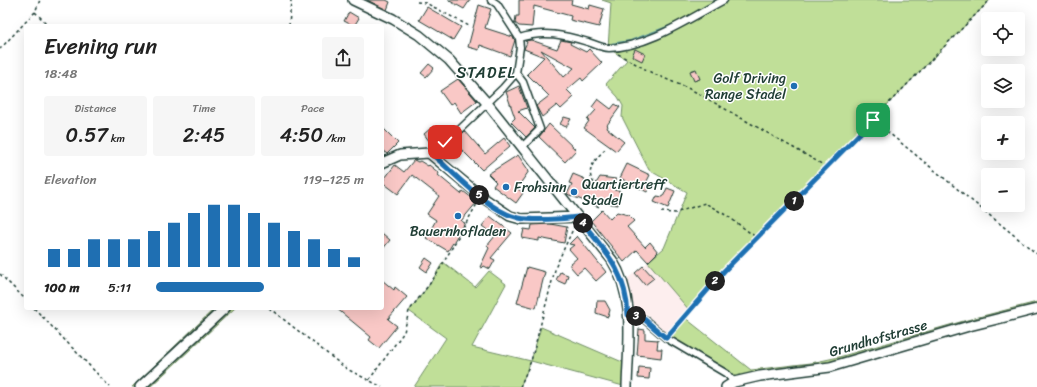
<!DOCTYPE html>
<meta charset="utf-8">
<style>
body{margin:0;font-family:Sriracha,sans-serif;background:#f6f6f6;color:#222;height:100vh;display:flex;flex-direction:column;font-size:15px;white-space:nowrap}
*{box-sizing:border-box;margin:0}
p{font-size:13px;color:#767676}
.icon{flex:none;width:22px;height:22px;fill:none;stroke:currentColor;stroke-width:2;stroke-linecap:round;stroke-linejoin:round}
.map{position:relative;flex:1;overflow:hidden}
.sheet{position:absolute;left:24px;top:24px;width:360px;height:286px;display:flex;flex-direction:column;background:#fff;border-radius:4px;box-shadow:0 4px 16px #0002}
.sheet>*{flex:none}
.tools{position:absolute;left:981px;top:12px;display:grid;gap:8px}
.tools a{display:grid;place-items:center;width:44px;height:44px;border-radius:4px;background:#fff;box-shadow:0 4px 16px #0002;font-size:20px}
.pin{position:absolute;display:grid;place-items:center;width:34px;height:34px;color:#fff;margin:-17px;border-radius:8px;box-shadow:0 2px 6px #0006}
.km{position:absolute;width:20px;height:20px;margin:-10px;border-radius:50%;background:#222;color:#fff;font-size:11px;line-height:20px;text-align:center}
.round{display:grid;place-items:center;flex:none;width:42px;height:42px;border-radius:4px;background:#f6f6f6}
.summary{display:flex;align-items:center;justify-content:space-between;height:68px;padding:0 20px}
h1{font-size:22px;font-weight:600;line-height:30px}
.figures{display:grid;grid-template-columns:repeat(3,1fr);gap:6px;height:68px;padding:4px 20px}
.figures div{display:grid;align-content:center;border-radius:4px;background:#f6f6f6;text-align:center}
.figures b{font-size:20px;font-weight:600}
.figures small{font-size:11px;font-weight:400}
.figures p{font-size:11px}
.chart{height:112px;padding:8px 20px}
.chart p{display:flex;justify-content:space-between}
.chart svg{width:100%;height:72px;margin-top:4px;stroke:#1f6fb2;stroke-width:6}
ul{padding:0 20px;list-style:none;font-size:13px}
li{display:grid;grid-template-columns:64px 48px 1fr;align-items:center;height:30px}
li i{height:10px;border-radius:5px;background:#1f6fb2}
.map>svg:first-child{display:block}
.built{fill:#fdeeee}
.green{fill:#c0df98;stroke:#708e66}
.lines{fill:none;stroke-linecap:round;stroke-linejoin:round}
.stream{stroke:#609c9f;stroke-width:2.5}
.building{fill:#f9c8c6;stroke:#1f3d34;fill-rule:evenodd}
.street-casing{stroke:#1f3d34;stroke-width:9}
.secondary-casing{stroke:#1f3d34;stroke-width:12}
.path{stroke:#1f3d34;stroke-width:1.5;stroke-dasharray:3 3;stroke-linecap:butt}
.street{stroke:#fff;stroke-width:6}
.secondary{stroke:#fff;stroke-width:9}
.route-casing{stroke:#fff;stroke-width:8}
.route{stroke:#1f6fb2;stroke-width:5}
.poi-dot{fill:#1f6fb2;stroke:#fff;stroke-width:1.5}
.labels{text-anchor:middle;stroke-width:3;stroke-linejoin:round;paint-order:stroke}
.poi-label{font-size:14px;fill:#1f3d34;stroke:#fff;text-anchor:start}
.street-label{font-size:14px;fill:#1f3d34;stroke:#fff}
.quarter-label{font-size:16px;letter-spacing:1px;fill:#1f3d34;stroke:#fff}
</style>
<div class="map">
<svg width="1037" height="387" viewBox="0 0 1037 387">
<rect width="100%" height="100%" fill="#fff"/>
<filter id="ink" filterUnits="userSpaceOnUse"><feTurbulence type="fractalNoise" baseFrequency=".025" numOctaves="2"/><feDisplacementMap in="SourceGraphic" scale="8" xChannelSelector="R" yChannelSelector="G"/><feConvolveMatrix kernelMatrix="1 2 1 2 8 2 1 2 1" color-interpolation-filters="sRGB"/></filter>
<g filter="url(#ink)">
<path class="built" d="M648,262L690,311L666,338L644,319L628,315L623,282Z"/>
<path class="green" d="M602,0H990L724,271L690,311L648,262L664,248L687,192L649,170L622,117L623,106L618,97L606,84L627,60L608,48L611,3Z
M443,262L475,287L489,271L506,284L472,347L531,361L541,327L627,364V387L531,361L520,387H414L446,338L409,311L430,284Z
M1037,302V309L878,353L734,382L666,338L684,317L751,370L811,363L839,357L967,320Z
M215,308H235L150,387H132Z"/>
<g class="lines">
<path class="stream" d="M700,10L717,0
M612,44L631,41L673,25"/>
</g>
<path class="building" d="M367,0H386L390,2L387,10Z
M448,0H470L464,9Z
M519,0H572L571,4L589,9L590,5L604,9L599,27L570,20L571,16L534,6L532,27L519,26L515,23L516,16H519Z
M479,5L491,9L485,28L513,37L515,40L510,56L480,45L479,50L468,47Z
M427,7L461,27L453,40L419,20Z
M349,12L359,18L354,26L344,21Z
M531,40L557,49L561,40L571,42L570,44L586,52L589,49L602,63L583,81L581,78L567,90L574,97L561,109L557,105L542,117L536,106L549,96L527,74L544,57L524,49L527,42L525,41ZM541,50L574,68L564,77Z
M635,49L645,54L642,61L632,56Z
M429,64L434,68L426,77L421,73Z
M696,69L700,79L694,81L690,71Z
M458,79L477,101L461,113L454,102L450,105L440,91Z
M519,86L527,108L518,111L535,128L526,137L511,122L515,118L506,92Z
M598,99L611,109L615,104L620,107L607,125L608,126L607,128L624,142L616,151L584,128L589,121L587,120L596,110L592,107Z
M564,117L571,119L566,127L560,124Z
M549,124L576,150L565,162L539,137Z
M382,127L398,143L387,154L382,150Z
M431,128L439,139L432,145L424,134Z
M465,131L485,154L504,138L510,146L482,170L459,147L458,149L452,143Z
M518,155L529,171L517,188L523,193L516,203L493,186L496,182L488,174Z
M414,160L418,162L420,161L428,166L429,165L439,173L438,175L461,194L463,191L477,202L461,221L465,223L448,251L426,238L436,220L427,214L439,196L412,175L398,194L382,182L395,165L404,172Z
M627,164L650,175L646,183L650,186L647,192L620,178Z
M573,174L585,179L584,182L595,185L600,177L616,179L614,190L620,191L618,205L594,201L599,207L567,194L572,184L569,183Z
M667,188L675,191L668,208L654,202L657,196L663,197Z
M602,210L610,219L617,212L628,215L634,221L627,227L645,247L650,242L658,252L648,262L637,250L624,262L591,221Z
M490,216L512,233L491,258L495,260L490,269L484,266L482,268L480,267L489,248L487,246L495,236L482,226Z
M550,224L567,227L564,243L539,238V241L522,238L524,229L531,230L532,225Z
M382,233L390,240L382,250Z
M577,236L606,272L596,281L584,268L577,274L570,266V264L577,258L569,249L574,245L569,244Z
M426,258L433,263L427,272L420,267Z
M643,266L654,278L645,285L635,273Z
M527,267L545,272L536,308L517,303Z
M560,272L568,275L565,284L556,280Z
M382,280L394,290L395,287L407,297L388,319L397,326L379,348L369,340L371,337L336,308H382Z
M597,301H605L610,310L608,317L596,313Z
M639,329L645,330V339L658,340L657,349H662L661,358L637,355Z
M639,367L650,368L649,379L638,378Z"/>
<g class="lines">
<defs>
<path id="street" d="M519,38C544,30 564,35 588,42C594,44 602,48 609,48C648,47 690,18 724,0
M516,73L523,82L540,129L522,147
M433,155L503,88L516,73L520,47L519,38L497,4L491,0
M628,315L644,319L666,338L727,374L734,382"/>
<path id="secondary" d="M353,0L393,19L419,35L449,60L487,103L612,260C636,298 628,344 627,387
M382,163L400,155L429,153L482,197L510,216L521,219L578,217
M140,387L225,308
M726,387L734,382L760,376L830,367L969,326L1037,309"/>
</defs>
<use href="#street" class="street-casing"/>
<use href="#secondary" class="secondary-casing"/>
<path class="path" d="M417,2L426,3L469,26
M35,12L49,26
M289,26L291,0
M0,49L35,12L40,0
M618,54L654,74L692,90L827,167
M873,120L1037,254
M594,183C584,170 597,158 605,149
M661,212L675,213L705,203L729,217L757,238
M0,274L26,300
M34,308L110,387
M269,308L347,369L382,387
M670,333L724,271L990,0
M369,380L404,332L409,311L437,274L477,204
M520,387L531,361L556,266L574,227"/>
<use href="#street" class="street"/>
<use href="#secondary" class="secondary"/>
</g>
</g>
<g class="lines" filter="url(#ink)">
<defs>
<path id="route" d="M445,142L433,155C456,175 490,212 519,218C533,221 563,219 578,217C605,251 626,270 628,315L644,319L666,338L724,271L873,120"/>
</defs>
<use href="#route" class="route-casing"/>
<use href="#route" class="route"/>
</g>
<g class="poi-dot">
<circle cx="794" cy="86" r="4"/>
<circle cx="506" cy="187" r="4"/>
<circle cx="574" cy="192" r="4"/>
<circle cx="458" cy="216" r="4"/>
</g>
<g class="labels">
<g class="poi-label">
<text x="786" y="83" text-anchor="end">Golf Driving<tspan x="786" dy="16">Range Stadel</tspan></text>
<text x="582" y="189">Quartiertreff<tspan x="582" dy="16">Stadel</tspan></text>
<text x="514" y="192">Frohsinn</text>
<text x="458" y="236" text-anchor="middle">Bauernhofladen</text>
</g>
<g class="street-label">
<text transform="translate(878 338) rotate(-16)" y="5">Grundhofstrasse</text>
</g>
<g class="quarter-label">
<text x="486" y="78">STADEL</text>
</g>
</g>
</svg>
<div class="tools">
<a><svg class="icon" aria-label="locate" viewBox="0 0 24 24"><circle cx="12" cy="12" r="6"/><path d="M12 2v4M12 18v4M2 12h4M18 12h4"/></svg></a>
<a><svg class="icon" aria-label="layers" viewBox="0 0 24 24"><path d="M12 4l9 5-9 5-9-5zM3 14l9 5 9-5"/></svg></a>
<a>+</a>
<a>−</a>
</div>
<div class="pin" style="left:873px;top:120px;background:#1e9e55"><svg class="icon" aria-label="arrive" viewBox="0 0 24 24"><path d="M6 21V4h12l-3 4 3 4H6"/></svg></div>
<div class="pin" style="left:445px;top:142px;background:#d93025"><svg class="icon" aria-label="check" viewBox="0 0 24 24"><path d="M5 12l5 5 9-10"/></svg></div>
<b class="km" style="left:794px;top:201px">1</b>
<b class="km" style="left:715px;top:281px">2</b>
<b class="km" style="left:636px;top:316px">3</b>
<b class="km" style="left:583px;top:223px">4</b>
<b class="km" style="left:479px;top:195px">5</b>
<section class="sheet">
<div class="summary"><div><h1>Evening run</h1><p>18:48</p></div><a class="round"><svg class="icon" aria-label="share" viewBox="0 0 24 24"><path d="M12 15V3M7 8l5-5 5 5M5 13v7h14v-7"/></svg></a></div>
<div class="figures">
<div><p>Distance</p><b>0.57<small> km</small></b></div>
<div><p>Time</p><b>2:45</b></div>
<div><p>Pace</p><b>4:50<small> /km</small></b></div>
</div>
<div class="chart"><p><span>Elevation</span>119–125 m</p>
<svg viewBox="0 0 160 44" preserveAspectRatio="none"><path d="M5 44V33M15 44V33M25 44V27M35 44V27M45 44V27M55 44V22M65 44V17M75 44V11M85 44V6M95 44V6M105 44V11M115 44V17M125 44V22M135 44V27M145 44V33M155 44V38"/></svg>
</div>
<ul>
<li><b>100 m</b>5:11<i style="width:52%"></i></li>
</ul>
</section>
</div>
